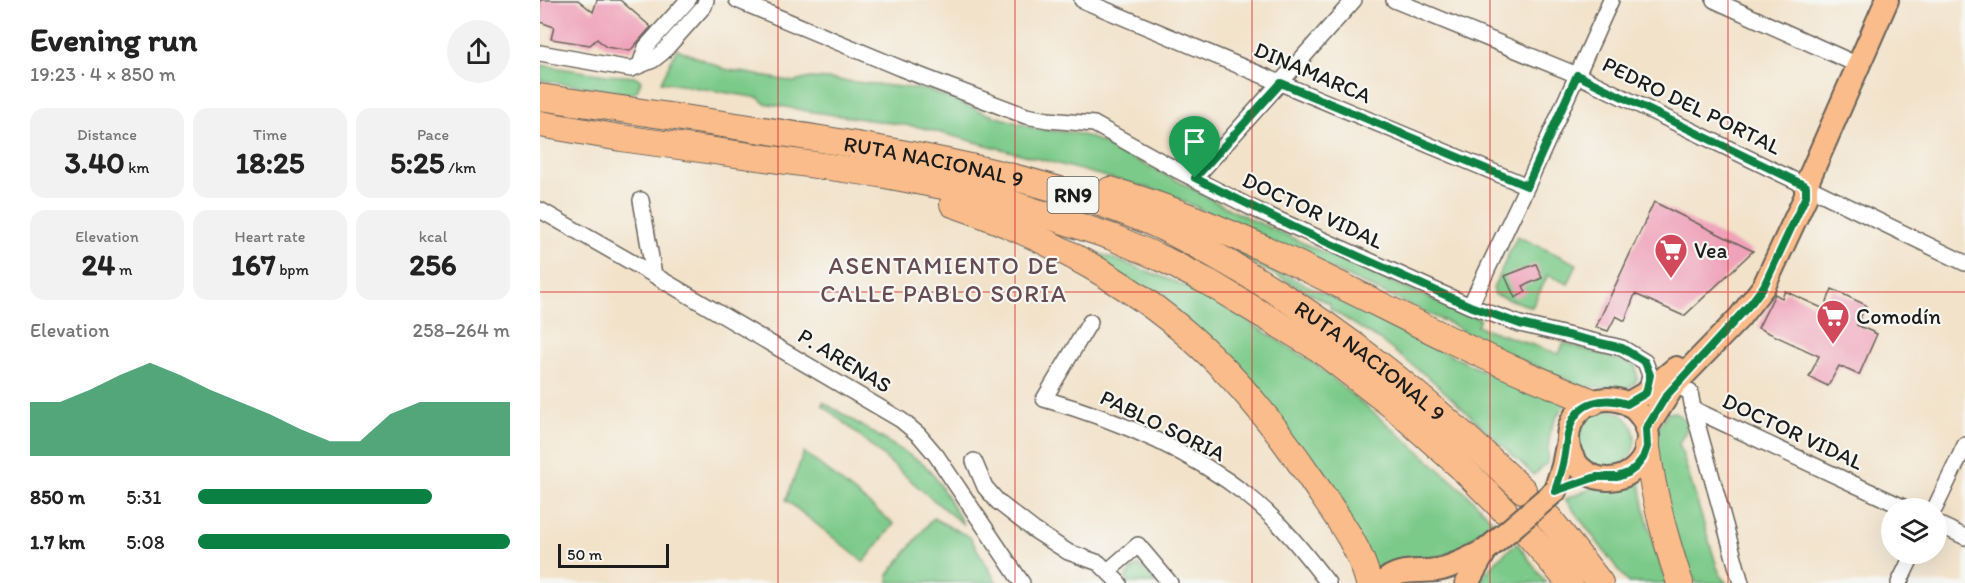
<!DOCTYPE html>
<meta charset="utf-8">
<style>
body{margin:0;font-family:Itim,sans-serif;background:#f2f2f2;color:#222;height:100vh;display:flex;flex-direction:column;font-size:22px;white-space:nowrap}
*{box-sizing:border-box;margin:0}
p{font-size:20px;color:#767676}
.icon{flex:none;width:33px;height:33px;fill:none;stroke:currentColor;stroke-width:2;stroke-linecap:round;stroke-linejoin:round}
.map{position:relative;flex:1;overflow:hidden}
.details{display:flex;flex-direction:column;background:#fff;width:540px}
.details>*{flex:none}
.buttons{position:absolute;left:1341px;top:498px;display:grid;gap:12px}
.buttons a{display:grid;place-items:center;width:66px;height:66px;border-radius:50%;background:#fff;box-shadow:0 6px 24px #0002;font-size:30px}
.scale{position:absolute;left:18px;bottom:15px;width:111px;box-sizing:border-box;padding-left:6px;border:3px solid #1c1c1c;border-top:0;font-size:16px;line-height:21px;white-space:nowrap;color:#1c1c1c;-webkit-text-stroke:4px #f6f6f2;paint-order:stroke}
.pin{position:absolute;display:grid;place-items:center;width:51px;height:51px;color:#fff;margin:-62px -26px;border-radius:50% 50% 50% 0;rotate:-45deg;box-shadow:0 0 6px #0007}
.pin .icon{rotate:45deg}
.round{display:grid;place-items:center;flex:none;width:63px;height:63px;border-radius:32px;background:#f2f2f2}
.summary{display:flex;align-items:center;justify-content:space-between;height:102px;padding:0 30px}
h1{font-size:33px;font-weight:800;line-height:45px}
.stats{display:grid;grid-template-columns:repeat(3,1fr);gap:9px;height:102px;padding:6px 30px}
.stats div{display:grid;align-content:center;border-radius:15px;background:#f2f2f2;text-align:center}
.stats b{font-size:30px;font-weight:800}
.stats small{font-size:16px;font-weight:400}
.stats p{font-size:16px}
.chart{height:168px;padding:12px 30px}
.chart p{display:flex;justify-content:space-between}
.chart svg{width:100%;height:108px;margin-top:6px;fill:#0b8043;opacity:.7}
ul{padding:0 30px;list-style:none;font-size:20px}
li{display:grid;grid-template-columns:96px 72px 1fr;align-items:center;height:45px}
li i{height:15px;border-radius:8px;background:#0b8043}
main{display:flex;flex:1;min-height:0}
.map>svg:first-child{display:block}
.green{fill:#7cca89;stroke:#4c7352;stroke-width:1.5}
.building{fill:#efa2ba}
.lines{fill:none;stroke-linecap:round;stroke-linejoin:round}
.street-casing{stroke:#676159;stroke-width:18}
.primary-casing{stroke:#676159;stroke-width:26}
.highway-casing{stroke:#676159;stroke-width:28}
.street{stroke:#fff;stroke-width:15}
.primary{stroke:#f9bc8a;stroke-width:22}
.highway{stroke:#f9bc8a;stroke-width:26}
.primary-bridge-casing{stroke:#676159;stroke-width:26;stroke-linecap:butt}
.primary-bridge{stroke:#f9bc8a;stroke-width:22}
.route-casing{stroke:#fff;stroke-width:12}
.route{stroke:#0b8043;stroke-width:8}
.grid{fill:none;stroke:#d62828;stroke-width:1.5;stroke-opacity:0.55}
.labels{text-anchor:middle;stroke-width:4.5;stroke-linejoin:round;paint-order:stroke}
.shield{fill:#f6f6f2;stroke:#5d5d5c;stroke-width:1.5}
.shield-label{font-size:21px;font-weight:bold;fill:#1c1c1c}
.street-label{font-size:22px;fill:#1c1c1c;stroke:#f6f6f2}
.poi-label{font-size:22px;fill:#1c1c1c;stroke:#f6f6f2;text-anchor:start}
.neighbourhood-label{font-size:24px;letter-spacing:1.5px;fill:#664b53;stroke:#f6f6f2}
</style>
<main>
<section class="details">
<div class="summary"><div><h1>Evening run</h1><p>19:23 · 4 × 850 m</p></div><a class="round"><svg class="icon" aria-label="share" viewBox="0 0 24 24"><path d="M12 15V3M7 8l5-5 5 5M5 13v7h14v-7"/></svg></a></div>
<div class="stats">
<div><p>Distance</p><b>3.40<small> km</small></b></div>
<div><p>Time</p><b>18:25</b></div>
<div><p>Pace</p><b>5:25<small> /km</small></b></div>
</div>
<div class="stats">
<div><p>Elevation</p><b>24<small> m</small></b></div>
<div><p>Heart rate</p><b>167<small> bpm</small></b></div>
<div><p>kcal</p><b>256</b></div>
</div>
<div class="chart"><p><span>Elevation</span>258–264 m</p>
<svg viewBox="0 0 160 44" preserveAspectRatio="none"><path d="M0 44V22L10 22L20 17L30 11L40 6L50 11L60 17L70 22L80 27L90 33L100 38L110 38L120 27L130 22L140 22L150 22L160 22V44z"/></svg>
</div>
<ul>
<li><b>850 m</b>5:31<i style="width:75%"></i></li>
<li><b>1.7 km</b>5:08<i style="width:100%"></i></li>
</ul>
</section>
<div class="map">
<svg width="1425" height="583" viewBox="0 0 1425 583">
<rect width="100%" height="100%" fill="#f6f6f2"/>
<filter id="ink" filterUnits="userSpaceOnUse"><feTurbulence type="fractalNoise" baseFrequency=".0167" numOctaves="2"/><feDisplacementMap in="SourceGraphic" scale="12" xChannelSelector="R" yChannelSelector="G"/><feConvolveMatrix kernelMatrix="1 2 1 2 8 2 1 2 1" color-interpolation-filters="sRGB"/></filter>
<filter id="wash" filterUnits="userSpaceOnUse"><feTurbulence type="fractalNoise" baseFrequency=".008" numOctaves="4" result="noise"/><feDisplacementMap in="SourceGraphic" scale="24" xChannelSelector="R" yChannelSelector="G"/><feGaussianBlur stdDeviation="1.35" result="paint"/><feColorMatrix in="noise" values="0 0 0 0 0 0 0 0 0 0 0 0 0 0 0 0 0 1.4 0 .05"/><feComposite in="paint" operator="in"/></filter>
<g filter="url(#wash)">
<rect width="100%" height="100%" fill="#f2e2c9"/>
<path class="green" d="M137,49L185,69L254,82L270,78L288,79L388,90L448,114L497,129L534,133L550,137L640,182L691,210L809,264L940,319L937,326L1019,354L1024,343L1096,365L1097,379L1095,383L1088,388L1044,387L936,340L915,326L623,192L379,127L267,111L224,103L219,98L121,82Z
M0,65L66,75L97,77L101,81L97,91L91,94L0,80Z
M977,236L1037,264L1028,284L1008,275L992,307L955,295L953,288Z
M516,237L646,286L703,318L774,363L872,445L928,495L953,521L924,545L904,556L867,558L848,564L834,573L731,412Z
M678,242L972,385L1027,402C1009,425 1009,434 1007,463L994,475L893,381L838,339L790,309V304L717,265L669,243Z
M283,402L384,464L397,480L424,525C375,487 331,443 282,405Z
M1037 439a29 29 0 1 1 58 0a29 29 0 1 1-58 0Z
M1135,412L1147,422L1146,431L1139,443L1177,567L1182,578L1187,583H1156L1130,522L1115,452L1118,428L1128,413Z
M264,452L354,524L324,562L246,500Z
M1100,481C1104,516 1115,550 1127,583H1088L1025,499L1053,488H1078Z
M393,518L430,537L457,583L349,582L348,575Z
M977,543L1006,583H937L960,557Z
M599,566L602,568L615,583H589L586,578C587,573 594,567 599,566Z"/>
<g id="blocks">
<path class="building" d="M0,0H38L53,12L57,0H80L111,27L90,51L66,47L57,39L50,45L11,39L14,27L0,22Z
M1114,202L1213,251L1144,316L1095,294L1085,321L1076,316L1068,331L1056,327Z
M996,264L1002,278L983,286L986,292L975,298L965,276Z
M1292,289L1326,305L1317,325L1337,334L1319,375L1299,366L1288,386L1269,377L1279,356L1218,328L1235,294L1242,298L1245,291L1284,309Z"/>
</g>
</g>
<g filter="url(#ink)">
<use href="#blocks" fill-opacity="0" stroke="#676159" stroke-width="1.5"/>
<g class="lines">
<defs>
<path id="street" d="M197,0L360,68L486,116L508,120L554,124L635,169L710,207L930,306L980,324L1082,348L1105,362L1110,375L1106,393
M542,0L987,186
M854,0L1037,75L1425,263
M1174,0L1318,65
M0,53L91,69L113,60L122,53L164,6L166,0
M100,65L106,47L148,0
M655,178L814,0
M101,200L114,275L361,420L379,435L396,455L482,583
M0,210L114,275
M930,306L987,186L1071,0
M550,322L504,399C575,419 649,450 707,495C738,519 764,552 788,583
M1134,385L1150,392L1153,409L1365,508
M1153,409L1201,583
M434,461L445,487L458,502L494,530L528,552L559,563L579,583
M1395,508L1425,445
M1396,523L1425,537
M568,571L598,545L630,583
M1359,583L1373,554"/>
<path id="primary" d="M1028 439a40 40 0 1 1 80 0a40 40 0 1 1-80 0Z
M1087,404L1106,393L1136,368
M1106,429L1134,385L1199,318L1224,286L1266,196V185L1347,0
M1015,491L1023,466L1028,440
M843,583C857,567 879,573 897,570C914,567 931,557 946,550
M927,583L946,550"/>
<g id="highway">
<path id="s1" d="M0,97C94,111 187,124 281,139C392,157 503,178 608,221C641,235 673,254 704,272C809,334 895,406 983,490"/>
<path d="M0,124L81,138L340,174L408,187L461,200L572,237L625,260L668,282L778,348L854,407L920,466L964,510"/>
<path d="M570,190C691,225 802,287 915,342C960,364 1006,383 1053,402"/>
<path d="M413,204C507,236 599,286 671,356C709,393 742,436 772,480C794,513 819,544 829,583"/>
<path d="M1107,447C1113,494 1125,539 1140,583"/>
<path d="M1009,518L1060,583"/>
<path d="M988,534L1030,583"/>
</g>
</defs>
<use href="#street" class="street-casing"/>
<use href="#primary" class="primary-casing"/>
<use href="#highway" class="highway-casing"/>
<use href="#street" class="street"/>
<use href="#primary" class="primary"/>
<use href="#highway" class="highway"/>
<defs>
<path id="primary-bridge" d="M946,550L1015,491"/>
</defs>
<use href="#primary-bridge" class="primary-bridge-casing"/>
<use href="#primary-bridge" class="primary-bridge"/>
</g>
</g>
<g class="lines" filter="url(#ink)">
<defs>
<path id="route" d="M1037,75L1266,186V196L1224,286L1212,302L1126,396L1106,429L1107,447L1103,458L1096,467L1088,473L1077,477H1056L1015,491C1018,482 1021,473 1023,464C1026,452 1026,439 1030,427C1038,401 1064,396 1087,404L1106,393L1110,375L1105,362L1082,348L980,324L930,306L762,231L655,178L741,83L987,186Z"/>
</defs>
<use href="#route" class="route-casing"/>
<use href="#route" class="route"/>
</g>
<path class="grid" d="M238,0V583M475,0V583M712,0V583M950,0V583M1188,0V583M0,292H1425"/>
<defs>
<symbol id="supermarket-pin" viewBox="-11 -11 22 30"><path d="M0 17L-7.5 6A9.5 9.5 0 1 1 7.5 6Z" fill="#d1495b" stroke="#f6f6f2"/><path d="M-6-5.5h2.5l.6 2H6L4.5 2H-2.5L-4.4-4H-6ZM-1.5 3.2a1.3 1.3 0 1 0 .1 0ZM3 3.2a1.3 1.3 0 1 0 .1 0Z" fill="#fff"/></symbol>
</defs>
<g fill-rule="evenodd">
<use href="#supermarket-pin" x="1112" y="231" width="38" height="52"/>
<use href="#supermarket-pin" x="1274" y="297" width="38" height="52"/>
</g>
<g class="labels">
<rect class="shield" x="507.5" y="177" width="51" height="36" rx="4.5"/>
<g class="shield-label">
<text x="533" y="202">RN9</text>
</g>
<g class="street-label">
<text transform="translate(773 72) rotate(23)" y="8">DINAMARCA</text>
<text transform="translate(1152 105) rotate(26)" y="8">PEDRO DEL PORTAL</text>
<text dy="8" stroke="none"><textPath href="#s1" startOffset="399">RUTA NACIONAL 9</textPath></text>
<text transform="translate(773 210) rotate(25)" y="8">DOCTOR VIDAL</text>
<text transform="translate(305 360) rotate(31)" y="8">P. ARENAS</text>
<text dy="8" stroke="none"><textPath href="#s1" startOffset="885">RUTA NACIONAL 9</textPath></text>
<text transform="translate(623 425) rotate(26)" y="8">PABLO SORIA</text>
<text transform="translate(1253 431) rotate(25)" y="8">DOCTOR VIDAL</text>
</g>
<g class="poi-label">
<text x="1154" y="258">Vea</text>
<text x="1316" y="324">Comodín</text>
</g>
<g class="neighbourhood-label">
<text x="404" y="274">ASENTAMIENTO DE<tspan x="404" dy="28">CALLE PABLO SORIA</tspan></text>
</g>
</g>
</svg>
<div class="buttons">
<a><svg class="icon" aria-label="layers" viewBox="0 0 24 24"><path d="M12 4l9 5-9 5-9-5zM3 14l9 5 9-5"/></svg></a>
</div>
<div class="scale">50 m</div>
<div class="pin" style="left:655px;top:178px;background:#1e9e55"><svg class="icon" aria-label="arrive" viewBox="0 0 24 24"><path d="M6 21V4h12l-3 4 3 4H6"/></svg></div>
</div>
</main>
